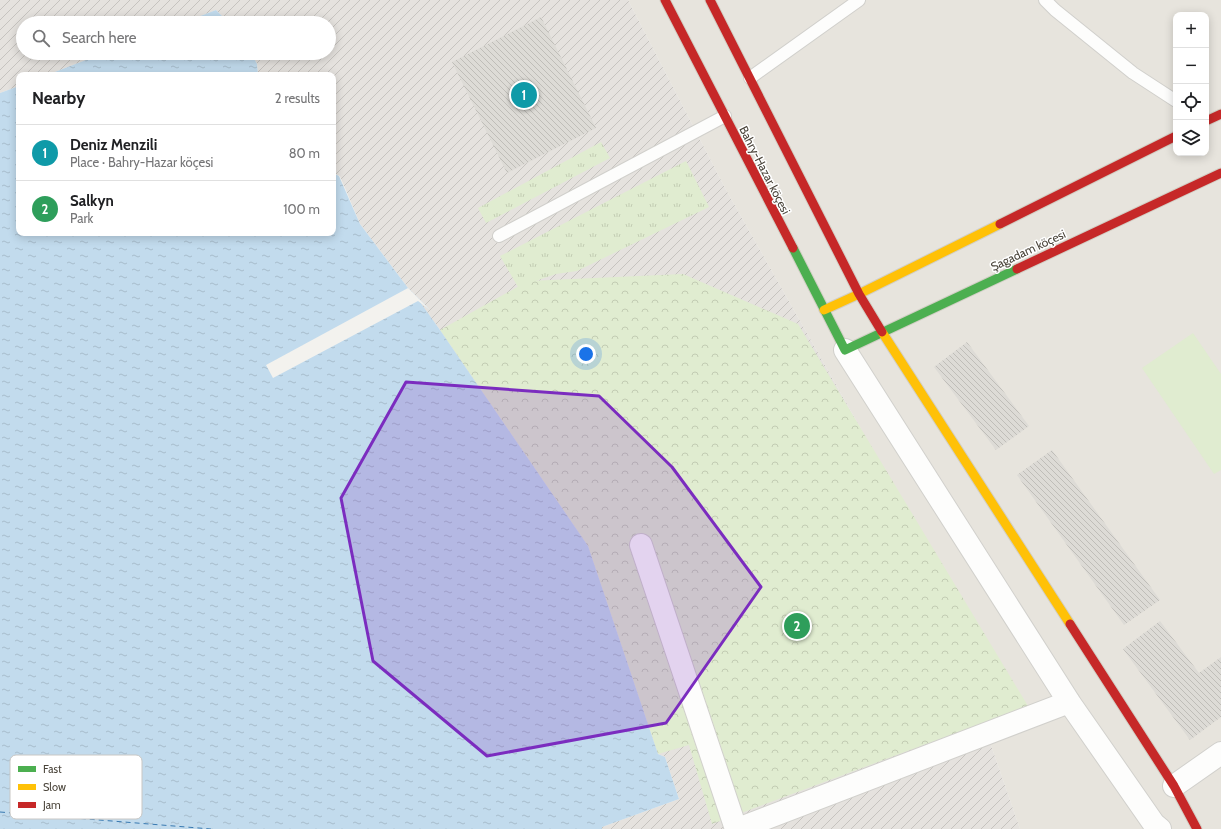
<!DOCTYPE html>
<html lang="en">
<head>
<meta charset="utf-8">
<style>
	:root { --surface:#fff; --page:#f6f6f6; --text:#202124; --muted:#757577; --line:#e0e0e0; --accent:#ea580c }
	body { margin:0; font-family:Cabin,sans-serif; background:var(--page); color:var(--text) }
	.controls { position:absolute; right:12px; top:12px; display:grid; overflow:hidden; border-radius:8px; box-shadow:0 2px 10px #0003 }
	.controls button { width:36px; height:36px; display:grid; place-items:center; padding:0; border:0; border-bottom:1px solid var(--line); background:var(--surface); color:var(--text); font:20px sans-serif }
	.you { position:absolute; left:586px; top:354px; width:14px; height:14px; margin:-10px; border:3px solid #fff; border-radius:50%; background:#1a73e8; box-shadow:0 0 0 6px #1a73e833 }
	.badge { display:grid; place-items:center; width:26px; height:26px; border-radius:50%; background:var(--accent); color:#fff; font-size:13px; font-weight:700 }
	.pin { position:absolute; translate:-50% -50%; border:2px solid #fff; box-shadow:0 1px 4px #0006 }
	.list { margin:0; padding:0; list-style:none }
	h2 { display:flex; justify-content:space-between; align-items:center; height:52px; margin:0; padding:0 16px; font-size:17px }
	h2 small { font-size:13px; font-weight:400; color:var(--muted) }
	.list li { display:grid; grid-template-columns:26px 1fr auto; gap:12px; align-items:center; box-sizing:border-box; height:56px; padding:0 16px; border-top:1px solid var(--line) }
	.list b { display:block; font-size:15px; white-space:nowrap }
	.list p { margin:0; font-size:13px; white-space:nowrap; color:var(--muted) }
	.list em { font-size:13px; font-style:normal; color:var(--muted) }
	.icon { flex:none; width:22px; height:22px; fill:none; stroke:currentColor; stroke-width:2; stroke-linecap:round; stroke-linejoin:round }
	.map { position:relative; flex:none; width:1221px; height:829px; overflow:hidden }
	.search { position:absolute; background:var(--surface); box-shadow:0 2px 10px #0003; left:16px; top:16px; width:320px; height:44px; display:flex; align-items:center; gap:10px; box-sizing:border-box; padding:0 14px; border-radius:22px; color:var(--muted); font-size:15px }
	.panel { position:absolute; background:var(--surface); box-shadow:0 2px 10px #0003; left:16px; top:72px; width:320px; height:164px; border-radius:8px }
	.map>svg:first-child { display:block }
	.residential { fill:#e7e4dd; fill-rule:evenodd }
	.industrial { fill:url(#industrial-furrows) }
	.grass { fill:url(#grass-tufts) }
	.park { fill:url(#park-crowns) }
	.pitch { fill:#e0ecd0 }
	.water { fill:url(#water-ripples) }
	.pier { fill:#f3f2ee }
	.lines { fill:none; stroke-linecap:round; stroke-linejoin:round }
	.ferry { stroke:#3879b1; stroke-width:1; stroke-dasharray:5 4; stroke-linecap:butt }
	.building { fill:url(#building-back-hatch) }
	.lane-casing { stroke:#d1d0cc; stroke-width:14 }
	.street-casing { stroke:#d1d0cc; stroke-width:24 }
	.fast-casing { stroke:#d2cfc5; stroke-width:11 }
	.slow-casing { stroke:#d2cfc5; stroke-width:11 }
	.jam-casing { stroke:#d2cfc5; stroke-width:11 }
	.lane { stroke:#fdfdfc; stroke-width:12 }
	.street { stroke:#fdfdfc; stroke-width:22 }
	.fast { stroke:#4caf50; stroke-width:9 }
	.slow { stroke:#ffc107; stroke-width:9 }
	.jam { stroke:#c62828; stroke-width:9 }
	.marked { fill:#7b2cbf; fill-opacity:0.2; stroke:#7b2cbf; stroke-width:3; stroke-linejoin:round }
	.labels { text-anchor:middle; dominant-baseline:central; stroke-width:3; stroke-linejoin:round; paint-order:stroke }
	.street-label { font-size:12px; fill:#4a443a; stroke:#fff }
	.key { fill:#fff; stroke:#c9c7c4; stroke-width:1 }
	.key-label { font-size:11px; fill:#4a443a }
</style>
</head>
<body>
<div class="map">
<svg width="1221" height="829" viewBox="0 0 1221 829">
	<defs>
		<pattern id="industrial-furrows" width="10" height="10" patternUnits="userSpaceOnUse"><rect width="10" height="10" fill="#e5e2de"/><path d="M-1 1l2-2M0 10L10 0M9 11l2-2" fill="none" stroke="#c6c3bf"/></pattern>
		<pattern id="grass-tufts" width="24" height="20" patternUnits="userSpaceOnUse"><rect width="24" height="20" fill="#e0ecd0"/><path d="M3 7l-1-3M5 7V3M7 7l1-3M15 17l-1-3M17 17v-4M19 17l1-3" fill="none" stroke="#c2ccb3"/></pattern>
		<pattern id="park-crowns" width="20" height="18" patternUnits="userSpaceOnUse"><rect width="20" height="18" fill="#e0ecd0"/><path d="M2 6a3 3 0 1 1 6 0M12 15a3 3 0 1 1 6 0" fill="none" stroke="#c2ccb3"/></pattern>
		<pattern id="water-ripples" width="26" height="14" patternUnits="userSpaceOnUse"><rect width="26" height="14" fill="#c2dbed"/><path d="M2 4q2-2 4 0t4 0M15 11q2-2 4 0t4 0" fill="none" stroke="#a8bdcc"/></pattern>
		<pattern id="building-back-hatch" width="6" height="6" patternUnits="userSpaceOnUse"><rect width="6" height="6" fill="#dddbd6"/><path d="M-1 5l2 2M0 0l6 6M5-1l2 2" fill="none" stroke="#bfbdb8"/></pattern>
	</defs>
	<rect width="100%" height="100%" fill="#f3f2ee"/>
	<path class="residential" d="M628,0H1221V829H1020L914,523L725,188ZM1176,15H1206V153H1176Z"/>
	<path class="industrial" d="M0,0H628L725,188L914,523L1020,829H602V827L679,799L665,757L658,754L588,546L440,330L418,301L427,307L408,288L360,224L340,176L333,173V75H258L257,64L251,53H329V23H229L216,10L182,23H23V53H104L47,75H19V86L0,93Z"/>
	<g class="grass">
		<path d="M601,142L610,158L486,223L478,208Z"/>
		<path d="M686,161L709,207L577,271L556,274L518,287L500,256Z"/>
	</g>
	<path class="park" d="M683,274L798,324L1028,706L712,824L689,745L658,754L588,546L440,330L528,281Z"/>
	<path class="pitch" d="M1193,333L1221,374V470L1214,474L1142,368Z"/>
	<g class="water">
		<path d="M216,10L229,23H182Z"/>
		<path d="M104,53H251L257,64L258,75H47Z"/>
		<path d="M19,86V233H333V173L339,176L360,224L408,288L430,310L420,302L440,330L588,546L658,754L665,757L679,799L602,827V829H0V93Z"/>
	</g>
	<path class="pier" d="M408,288L430,310L418,301L273,378L266,365Z"/>
	<g class="lines">
		<path class="ferry" d="M0,812L211,829"/>
	</g>
	<g class="building">
		<path d="M541,17L596,128L507,173L452,62Z"/>
		<path d="M967,342L1029,426L996,450L934,367Z"/>
		<path d="M1052,450L1160,600L1124,625L1017,475Z"/>
		<path d="M1160,621L1199,673L1221,657V717L1190,740L1123,649Z"/>
	</g>
	<g class="lines">
		<g class="lane-casing">
			<g id="lane">
				<path d="M1045,0L1055,10L1133,73L1176,101"/>
				<path d="M750,78L859,0"/>
				<path d="M499,236L725,116"/>
			</g>
		</g>
		<g class="street-casing">
			<g id="street">
				<path d="M845,350L1069,702L1154,824L1160,829"/>
				<path d="M641,545L736,829"/>
				<path d="M1174,786L1221,753"/>
				<path d="M738,829L1069,702"/>
			</g>
		</g>
		<g class="fast-casing">
			<path id="fast" d="M793,248L845,350L1017,269"/>
		</g>
		<g class="slow-casing">
			<g id="slow">
				<path d="M824,310L859,294L1000,224"/>
				<path d="M882,332L1070,624"/>
			</g>
		</g>
		<g class="jam-casing">
			<g id="jam">
				<path d="M665,0L793,248"/>
				<path d="M710,0L859,294L882,332"/>
				<path d="M1206,121L1221,114"/>
				<path d="M1000,224L1176,136"/>
				<path d="M1017,269L1221,173"/>
				<path d="M1070,624L1174,786L1197,829"/>
			</g>
		</g>
		<use href="#lane" class="lane"/>
		<use href="#street" class="street"/>
		<use href="#fast" class="fast"/>
		<use href="#slow" class="slow"/>
		<use href="#jam" class="jam"/>
	</g>
	<path class="marked" d="M406,382L599,396L672,467L761,587L666,723L487,756L373,661L341,498Z"/>
	<g class="labels">
		<g class="street-label">
			<text transform="translate(765 170) rotate(63)">Bahry-Hazar köçesi</text>
			<text transform="translate(1028 250) rotate(-25)">Şagadam köçesi</text>
		</g>
	</g>
	<rect x="10" y="755" width="132" height="64" rx="6" class="key"/>
	<rect x="18" y="766" width="18" height="6" fill="#4caf50"/>
	<rect x="18" y="784" width="18" height="6" fill="#ffc107"/>
	<rect x="18" y="802" width="18" height="6" fill="#c62828"/>
	<g class="key-label">
		<text x="43" y="773">Fast</text>
		<text x="43" y="791">Slow</text>
		<text x="43" y="809">Jam</text>
	</g>
</svg>
<div class="controls">
<button>+</button>
<button>−</button>
<button><svg class="icon" aria-label="locate" viewBox="0 0 24 24"><circle cx="12" cy="12" r="6"/><path d="M12 2v4M12 18v4M2 12h4M18 12h4"/></svg></button>
<button><svg class="icon" aria-label="layers" viewBox="0 0 24 24"><path d="M12 4l9 5-9 5-9-5zM3 14l9 5 9-5"/></svg></button>
</div>
<div class="you"></div>
<div class="pin badge" style="left:524px;top:95px;background:#0f9aa8">1</div>
<div class="pin badge" style="left:797px;top:626px;background:#2e9e5b">2</div>
<div class="search"><svg class="icon" aria-label="search" viewBox="0 0 24 24"><circle cx="10" cy="10" r="6"/><path d="M15 15l6 6"/></svg>Search here</div>
<section class="panel">
<h2>Nearby<small>2 results</small></h2>
<ul class="list">
<li><span class="badge" style="background:#0f9aa8">1</span><div><b>Deniz Menzili</b><p>Place · Bahry-Hazar köçesi</p></div><em>80 m</em></li>
<li><span class="badge" style="background:#2e9e5b">2</span><div><b>Salkyn</b><p>Park</p></div><em>100 m</em></li>
</ul>
</section>
</div>
</body>
</html>
